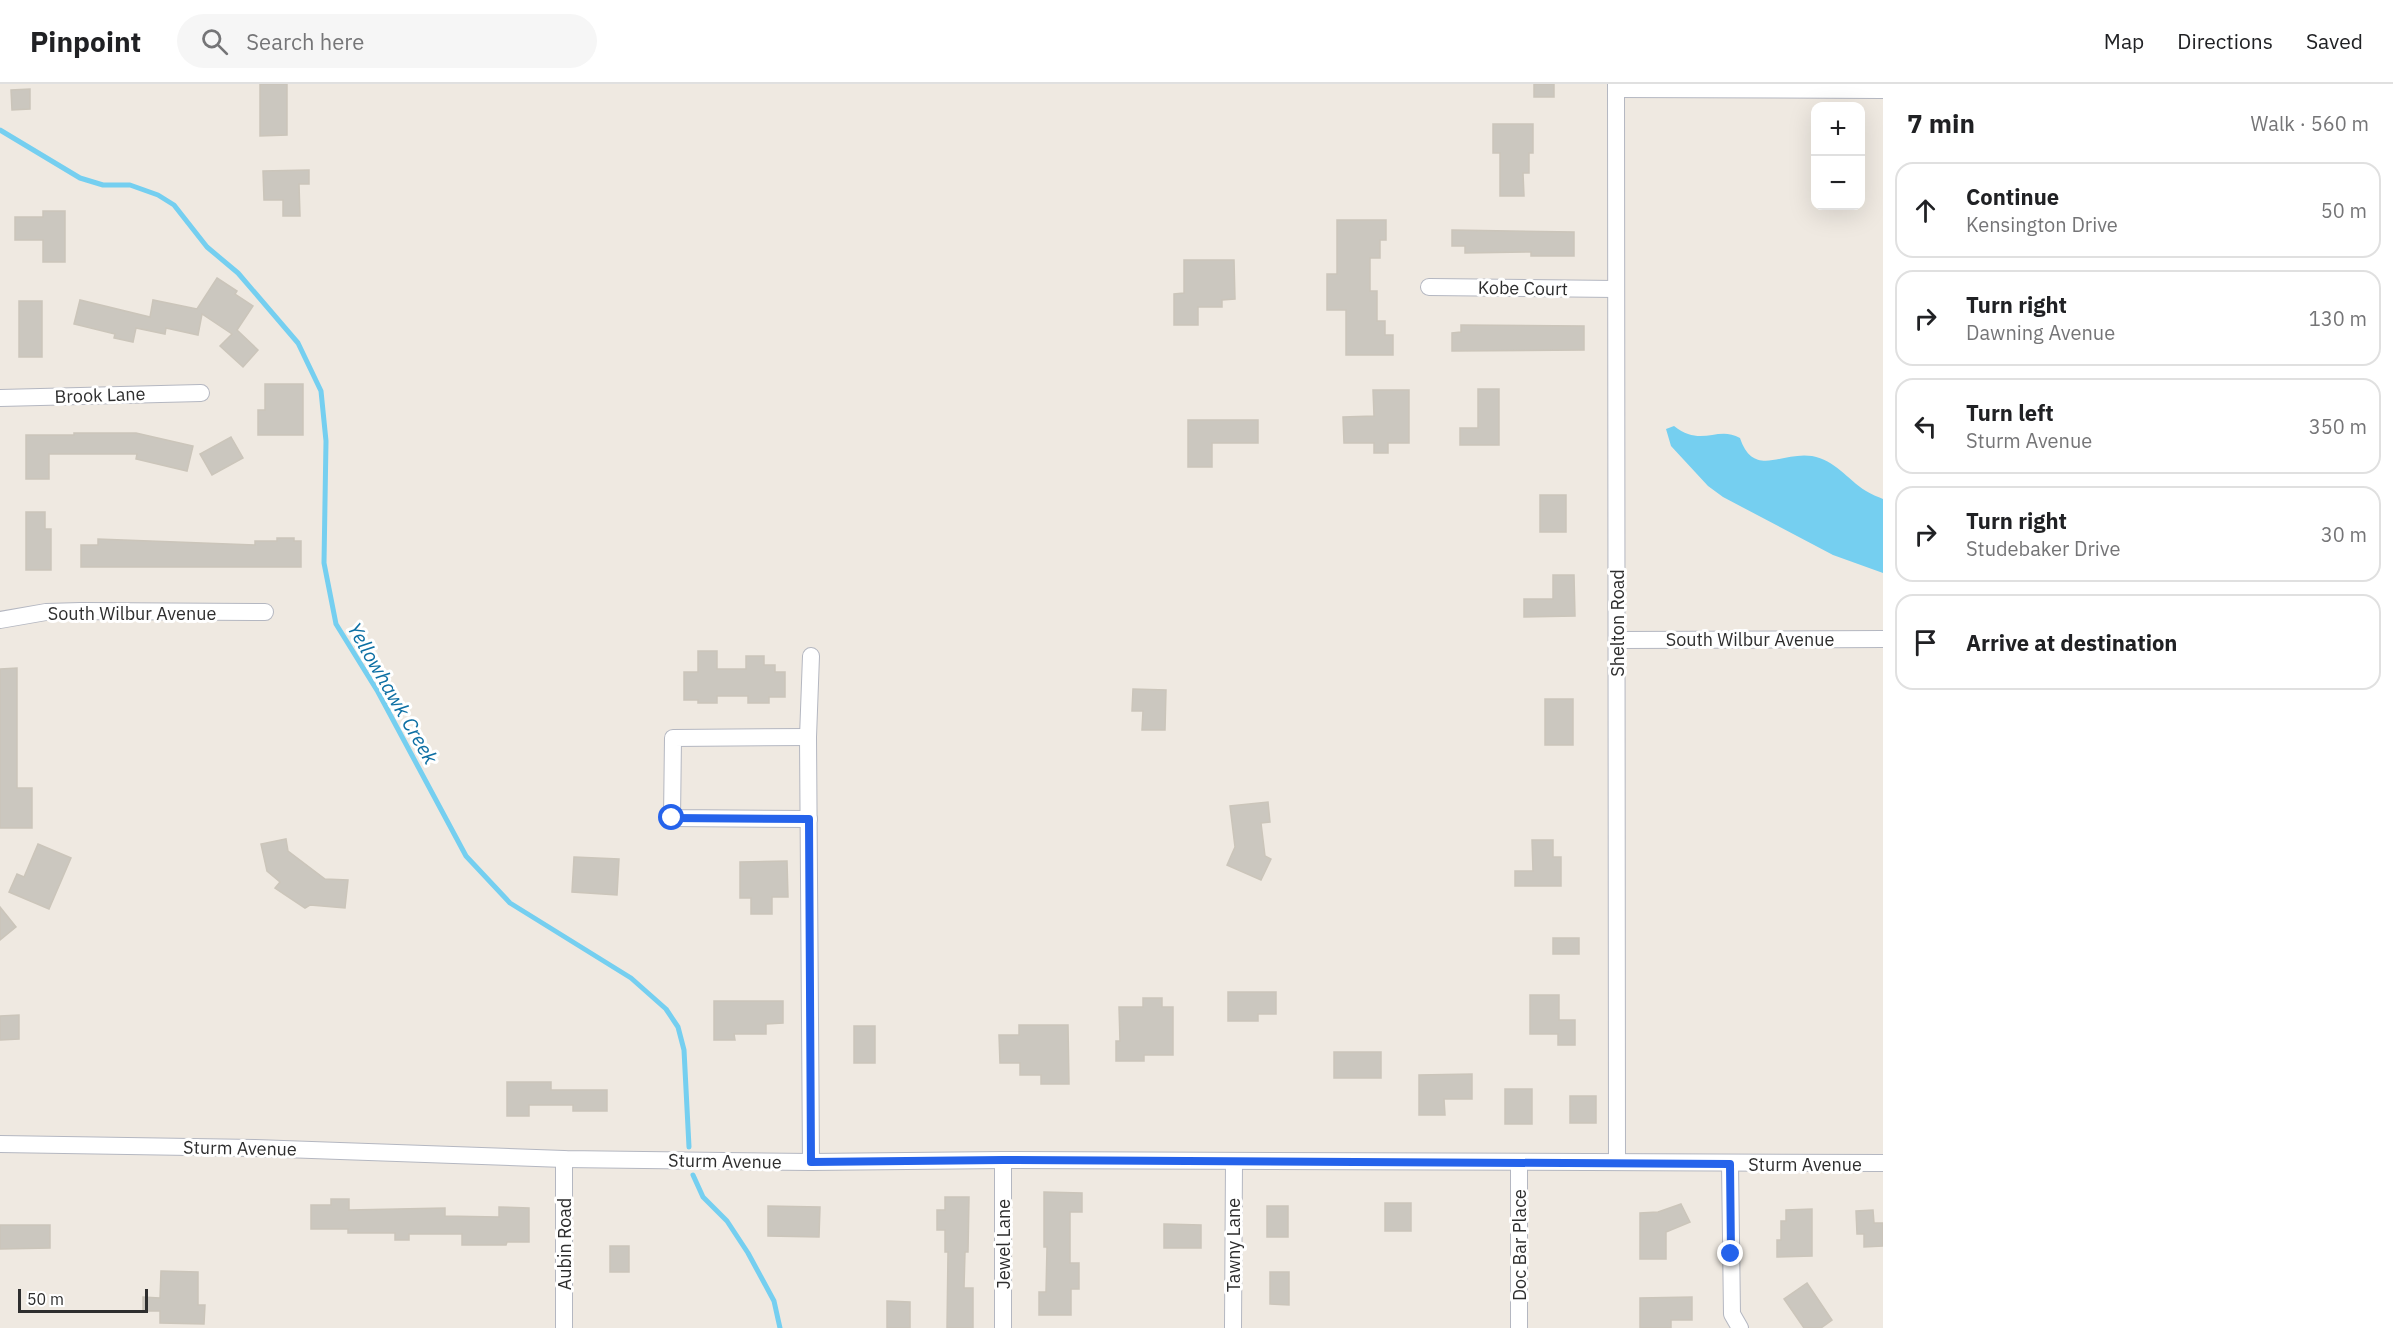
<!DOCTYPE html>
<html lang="en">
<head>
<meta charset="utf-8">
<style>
	:root { --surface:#fff; --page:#f6f6f6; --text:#202124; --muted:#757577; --line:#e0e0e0 }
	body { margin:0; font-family:"IBM Plex Sans",sans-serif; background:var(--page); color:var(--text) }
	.controls { position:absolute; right:18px; top:18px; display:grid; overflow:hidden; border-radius:12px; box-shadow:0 6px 24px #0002 }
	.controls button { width:54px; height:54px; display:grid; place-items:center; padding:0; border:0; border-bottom:2px solid var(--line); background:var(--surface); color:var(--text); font:30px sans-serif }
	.scale { position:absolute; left:18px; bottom:15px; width:130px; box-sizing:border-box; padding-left:6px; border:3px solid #2e2e2e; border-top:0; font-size:16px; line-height:21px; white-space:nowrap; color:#2e2e2e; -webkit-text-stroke:4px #fff; paint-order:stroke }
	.stop { position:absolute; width:18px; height:18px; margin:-14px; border:4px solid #2563eb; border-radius:50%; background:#fff }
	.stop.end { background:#2563eb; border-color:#fff; box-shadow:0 2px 6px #0008 }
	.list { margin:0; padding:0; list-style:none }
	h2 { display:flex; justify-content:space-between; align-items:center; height:78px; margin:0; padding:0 24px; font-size:26px }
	h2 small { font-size:20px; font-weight:400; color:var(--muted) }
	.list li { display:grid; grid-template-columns:39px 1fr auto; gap:18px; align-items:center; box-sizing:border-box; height:96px; margin:0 12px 12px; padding:0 12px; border:2px solid var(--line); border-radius:18px }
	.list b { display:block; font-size:22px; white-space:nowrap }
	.list p { margin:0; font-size:20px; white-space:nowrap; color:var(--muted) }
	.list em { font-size:20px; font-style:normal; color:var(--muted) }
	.icon { flex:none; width:33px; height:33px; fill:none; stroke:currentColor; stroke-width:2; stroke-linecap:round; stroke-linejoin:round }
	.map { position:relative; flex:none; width:1883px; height:1244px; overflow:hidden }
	header { display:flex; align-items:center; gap:36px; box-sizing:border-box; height:84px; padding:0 30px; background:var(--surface); border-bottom:2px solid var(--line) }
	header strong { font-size:28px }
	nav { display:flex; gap:33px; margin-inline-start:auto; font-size:21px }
	.search { width:420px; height:54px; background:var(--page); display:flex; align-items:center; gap:15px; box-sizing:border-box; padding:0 21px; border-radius:33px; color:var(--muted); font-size:22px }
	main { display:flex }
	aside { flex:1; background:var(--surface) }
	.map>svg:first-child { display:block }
	.water { fill:#75cff0 }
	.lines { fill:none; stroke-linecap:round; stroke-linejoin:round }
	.stream { stroke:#75cff0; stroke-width:5 }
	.building { fill:#cbc7bf; stroke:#cbc5ba; stroke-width:1.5 }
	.minor-casing { stroke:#b4b7c1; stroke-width:18 }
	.minor { stroke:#fff; stroke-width:16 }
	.route { stroke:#2563eb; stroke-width:8 }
	.labels { text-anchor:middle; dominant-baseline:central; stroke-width:6; stroke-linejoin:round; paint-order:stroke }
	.street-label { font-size:18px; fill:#2e2e2e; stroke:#fff }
	.water-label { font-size:20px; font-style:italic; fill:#0d6fa3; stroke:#fff }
</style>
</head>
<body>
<header>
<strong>Pinpoint</strong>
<div class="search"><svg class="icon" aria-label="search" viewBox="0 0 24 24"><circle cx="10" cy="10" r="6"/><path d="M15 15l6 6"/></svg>Search here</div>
<nav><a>Map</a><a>Directions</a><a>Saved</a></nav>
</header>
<main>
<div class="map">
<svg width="1883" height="1244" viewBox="0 0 1883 1244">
	<rect width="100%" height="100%" fill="#efe9e1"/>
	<path class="water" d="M1674,342C1702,364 1717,341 1740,354C1754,395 1782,367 1812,372C1835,376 1847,395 1866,407C1871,410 1878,413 1883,415V489L1833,471L1723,413L1708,402L1671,362L1666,345Z"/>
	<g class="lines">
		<g class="stream">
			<path d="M0,46L80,94L103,101H130L158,111L174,121L207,163L238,189L298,259L321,307L326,357L324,479L336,540L378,608L466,772L510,819L631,894L666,925L678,943L684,966L689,1063"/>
			<path d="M693,1091L703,1113L727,1137L748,1169L774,1217L780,1244"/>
		</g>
	</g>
	<g class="building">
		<path d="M260,0H287V51L260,52Z"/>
		<rect x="1534" y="0" width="20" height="13"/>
		<path d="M30,5V25L12,26L11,6Z"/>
		<path d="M1493,40H1533V69H1529V89H1523L1524,112H1500V69H1493Z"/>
		<path d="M309,86V100H299L300,132H283V116H264L263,87Z"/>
		<path d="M43,127H65V178H43V156H15V133H43Z"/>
		<path d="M1337,136H1386V156H1380V174H1370V207H1377V237H1385V251H1393V271H1346V226H1327V190H1337Z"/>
		<path d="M1452,146L1574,148V172H1531V168L1465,169V162H1452Z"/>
		<path d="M1184,176H1234L1235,215L1222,216V223H1198V241H1174V210L1184,209Z"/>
		<path d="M217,194L237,207L235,210L253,222L237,246L258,266L243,283L220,262L232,250L202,230L198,251L166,244L165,250L136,244L133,258L114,254L115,250L74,240L80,216L150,233L153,216L197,225Z"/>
		<rect x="19" y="217" width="23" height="56"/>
		<path d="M1461,241L1584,242V266L1452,267V249L1461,248Z"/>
		<path d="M265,300H303V351H258V326H265Z"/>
		<path d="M1478,305H1499V361H1460V344H1478Z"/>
		<path d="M1373,306H1409V359H1388V369H1374V359H1344L1343,333L1374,332Z"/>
		<path d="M1188,336H1258V359H1212V383H1188Z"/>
		<path d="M74,349H136L193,362L187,387L136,375L137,370H49V395H26V351H74Z"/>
		<path d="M231,353L243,374L212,391L200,370Z"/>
		<rect x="1540" y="411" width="26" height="37"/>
		<path d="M26,428H45V445H51V486H26Z"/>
		<path d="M277,454H294V457H301V483H81V461H98V455L255,461V457H277Z"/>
		<path d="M1553,491H1574L1575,532L1524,533V515H1553Z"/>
		<path d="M698,567H717V585H746V572H764V581H775V588H785V613H769V619H748V612H717V619H698V616H684V588H698Z"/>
		<path d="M17,584V704H32V744H0V585Z"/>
		<path d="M1133,605L1166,606L1165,646H1142L1143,627H1132Z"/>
		<rect x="1545" y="615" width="28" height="46"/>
		<path d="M1268,718L1270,738L1261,739L1265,772L1271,775L1261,796L1227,781L1235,763L1230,722Z"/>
		<path d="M286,755L288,767L325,795L348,796L345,824L310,821L305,824L275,804L280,798L267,787L261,760Z"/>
		<path d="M1532,756H1553V773H1561V802H1515V787H1533Z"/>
		<path d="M38,760L71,774L49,825L9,808L17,790L24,793Z"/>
		<path d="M574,773L619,775L617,811L572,808Z"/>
		<path d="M787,777L788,813H772V830H751V814H740V778Z"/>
		<path d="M0,823L16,843L0,856Z"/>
		<rect x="1553" y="854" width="26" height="16"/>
		<path d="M1228,908H1276V930H1258V937H1228Z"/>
		<path d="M1530,911H1559V936H1575V961H1558V950H1530Z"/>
		<path d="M1143,914H1162V923H1173V971H1144V977H1116V957H1120L1119,923H1143Z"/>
		<path d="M714,917H783V939L766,940V950H734L735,956H714Z"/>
		<path d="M19,931V955L0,956V932Z"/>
		<path d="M1019,941H1068L1069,1000H1041V991H1020V979H1000L999,951H1019Z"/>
		<rect x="854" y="942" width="21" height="37"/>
		<rect x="1334" y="968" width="47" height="26"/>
		<path d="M1472,990V1015H1444L1445,1031H1419V991Z"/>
		<path d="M507,998H551V1006H607V1027H573V1021H529V1032H507Z"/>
		<rect x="1505" y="1005" width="27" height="35"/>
		<rect x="1570" y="1012" width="26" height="27"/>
		<path d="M1044,1108L1082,1109V1128H1070V1179H1079V1205H1071V1231H1039V1208H1046L1047,1163H1044Z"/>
		<path d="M945,1113H969L968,1168H965L964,1204H973V1244H947L948,1168H945V1146H937V1126H945Z"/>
		<path d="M331,1115H349V1126L445,1124V1132L499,1133V1123L529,1124V1158H507L506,1161H462V1150H409V1156H395V1149H348V1145H311V1121H331Z"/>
		<rect x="1385" y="1119" width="26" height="28"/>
		<path d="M1681,1120L1690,1138L1666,1148V1175H1640V1129L1658,1128Z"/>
		<path d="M768,1122L820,1123L819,1153L768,1152Z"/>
		<rect x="1267" y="1122" width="21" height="31"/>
		<path d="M1812,1125V1172L1777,1173V1156H1781V1137H1786V1126Z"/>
		<path d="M1873,1126L1874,1139H1883V1162L1864,1163V1150H1857L1856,1127Z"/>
		<path d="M1164,1140L1201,1141V1164H1164Z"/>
		<path d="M0,1141H50V1164L0,1165Z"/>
		<rect x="610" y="1162" width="19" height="26"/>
		<path d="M161,1187L198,1188V1221H205L204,1240L160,1239V1227H143V1213L160,1214Z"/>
		<path d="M1270,1188H1289V1221L1270,1220Z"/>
		<path d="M1807,1199L1832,1236L1821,1244H1804L1784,1215Z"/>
		<path d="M1692,1213V1236H1671V1244H1640V1214Z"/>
		<path d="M887,1217L910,1218V1244H887Z"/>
	</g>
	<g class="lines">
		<g class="minor-casing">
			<g id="minor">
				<path d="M1616,0L1617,1078"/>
				<path d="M1616,5L1883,6"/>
				<path d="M1429,203L1616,205"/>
				<path d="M0,314L201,309"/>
				<path d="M0,536L46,528L81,527L265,528"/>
				<path d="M1617,556L1883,555"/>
				<path d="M811,572L808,653L811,1078"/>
				<path d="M808,653L673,654L672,734L809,735"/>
				<path d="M0,1060L255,1064L564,1075L811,1078L1003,1076L1883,1079"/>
				<path d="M1003,1076V1244"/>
				<path d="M1519,1078V1244"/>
				<path d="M1730,1080L1732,1230L1740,1244"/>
				<path d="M564,1244V1075"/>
				<path d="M1233,1244L1234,1078"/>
			</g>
		</g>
		<use href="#minor" class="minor"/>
	</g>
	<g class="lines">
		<path class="route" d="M672,734L809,735L811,1078L1003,1076L1730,1080L1731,1170"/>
	</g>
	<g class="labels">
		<g class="street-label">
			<text transform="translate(1523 204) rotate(1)">Kobe Court</text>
			<text transform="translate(100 311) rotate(-2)">Brook Lane</text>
			<text x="132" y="529">South Wilbur Avenue</text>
			<text transform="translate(1617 539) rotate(-90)">Shelton Road</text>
			<text x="1750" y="555">South Wilbur Avenue</text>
			<text transform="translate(240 1064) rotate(1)">Sturm Avenue</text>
			<text transform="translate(725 1077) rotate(1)">Sturm Avenue</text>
			<text x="1805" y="1080">Sturm Avenue</text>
			<text transform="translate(564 1160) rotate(-90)">Aubin Road</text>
			<text transform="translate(1003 1160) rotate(-90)">Jewel Lane</text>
			<text transform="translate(1233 1161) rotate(-90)">Tawny Lane</text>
			<text transform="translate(1519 1161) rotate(-90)">Doc Bar Place</text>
		</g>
		<g class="water-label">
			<text transform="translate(393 609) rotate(60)">Yellowhawk Creek</text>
		</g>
	</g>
</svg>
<div class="controls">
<button>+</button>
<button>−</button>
</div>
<div class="scale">50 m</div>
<div class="stop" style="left:672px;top:734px"></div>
<div class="stop end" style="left:1731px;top:1170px"></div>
</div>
<aside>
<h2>7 min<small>Walk · 560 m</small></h2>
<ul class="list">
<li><svg class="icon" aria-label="ahead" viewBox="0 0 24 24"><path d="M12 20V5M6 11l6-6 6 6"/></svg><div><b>Continue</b><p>Kensington Drive</p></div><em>50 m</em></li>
<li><svg class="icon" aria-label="right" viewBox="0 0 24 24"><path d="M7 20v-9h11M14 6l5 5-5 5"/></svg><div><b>Turn right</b><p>Dawning Avenue</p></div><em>130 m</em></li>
<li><svg class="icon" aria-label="left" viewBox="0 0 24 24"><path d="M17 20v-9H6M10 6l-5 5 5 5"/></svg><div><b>Turn left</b><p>Sturm Avenue</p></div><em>350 m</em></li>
<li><svg class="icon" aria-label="right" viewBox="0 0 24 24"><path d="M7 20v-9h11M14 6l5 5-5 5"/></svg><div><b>Turn right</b><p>Studebaker Drive</p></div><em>30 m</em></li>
<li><svg class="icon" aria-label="arrive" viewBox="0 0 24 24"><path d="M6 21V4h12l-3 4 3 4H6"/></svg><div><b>Arrive at destination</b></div></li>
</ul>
</aside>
</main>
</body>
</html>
